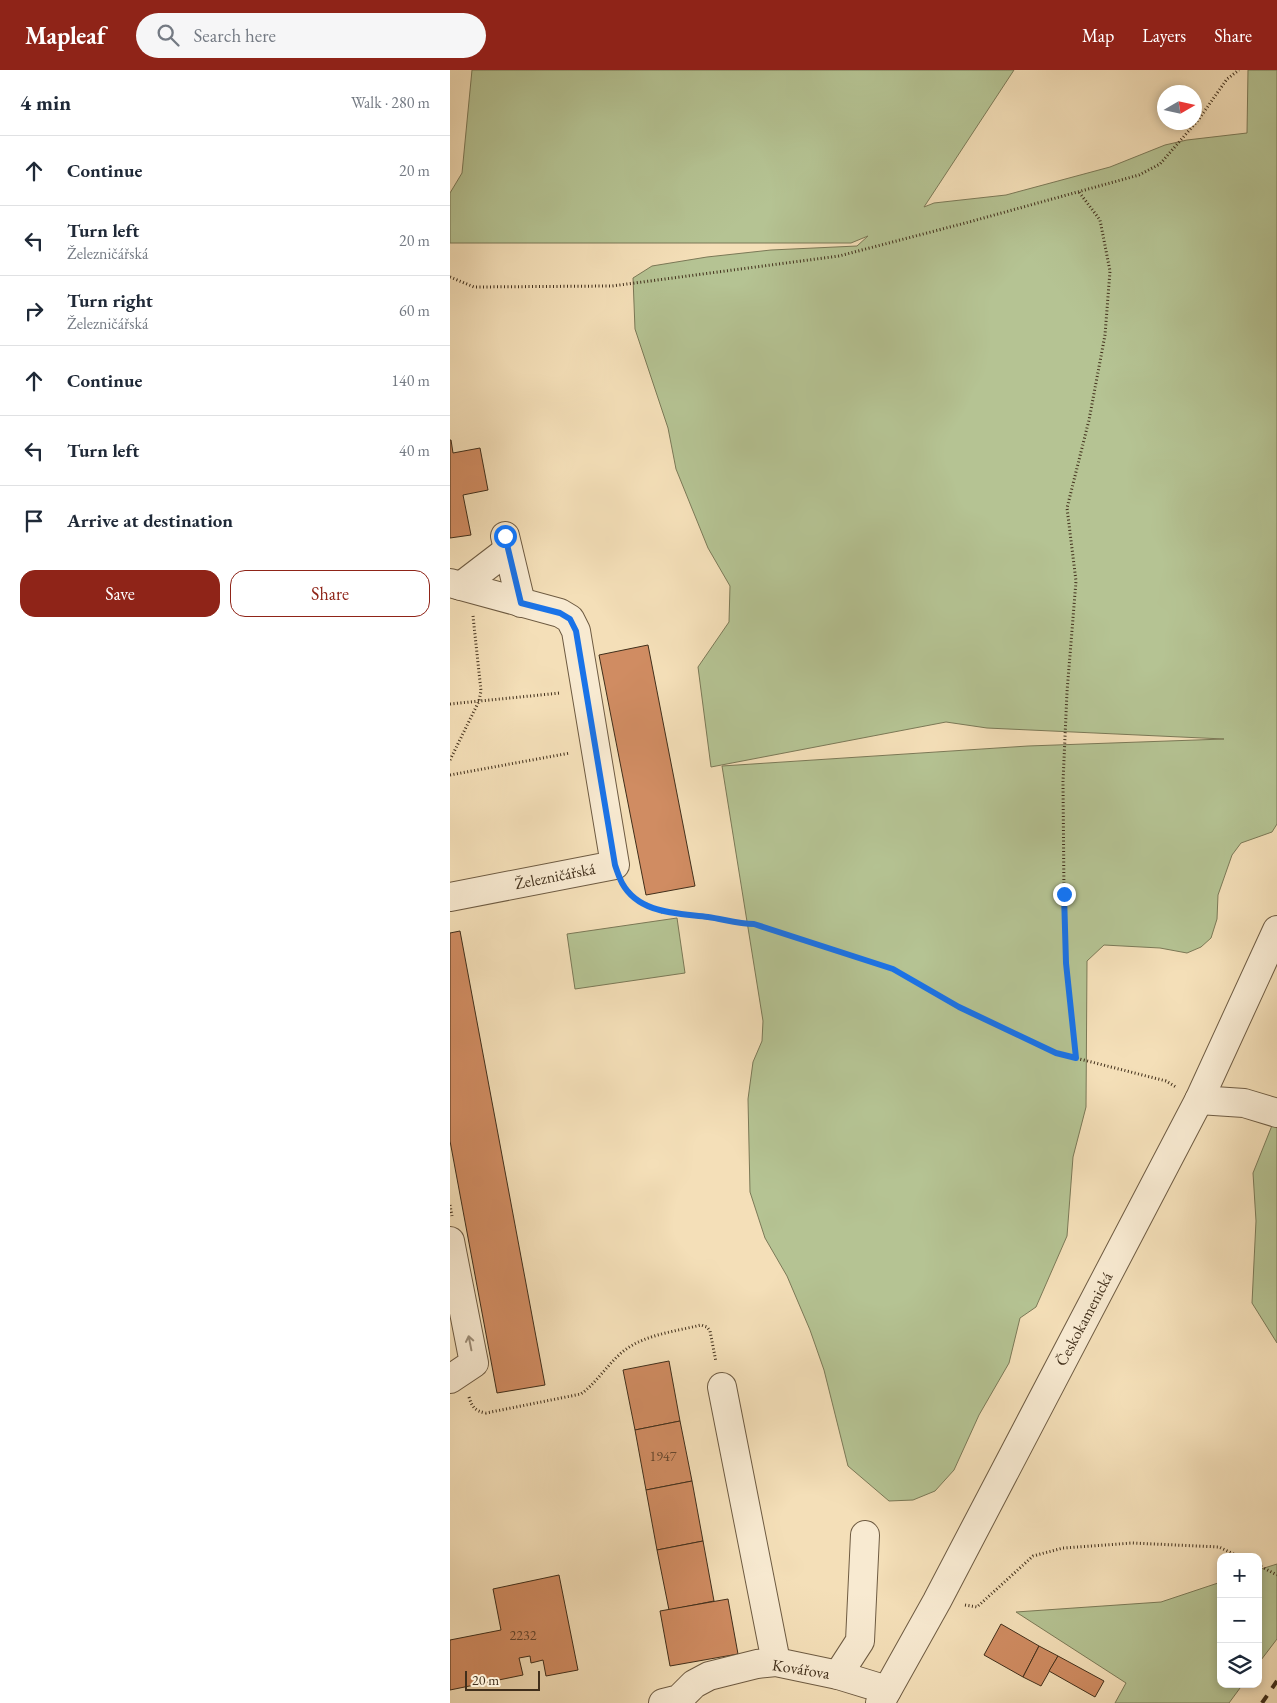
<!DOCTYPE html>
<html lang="en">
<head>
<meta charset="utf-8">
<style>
	:root { --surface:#fff; --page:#f6f6f7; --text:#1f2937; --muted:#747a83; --line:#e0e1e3; --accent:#8f2418 }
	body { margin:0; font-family:"EB Garamond",serif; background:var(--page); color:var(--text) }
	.controls { position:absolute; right:15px; bottom:15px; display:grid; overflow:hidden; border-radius:10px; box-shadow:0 2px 8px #0003 }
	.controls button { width:45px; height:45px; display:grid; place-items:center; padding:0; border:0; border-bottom:1px solid var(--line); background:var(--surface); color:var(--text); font:25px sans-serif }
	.compass { position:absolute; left:707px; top:15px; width:45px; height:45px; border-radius:50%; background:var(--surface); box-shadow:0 2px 8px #0003; rotate:81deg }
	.scale { position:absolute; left:15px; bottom:12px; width:75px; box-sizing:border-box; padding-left:5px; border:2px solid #412f1b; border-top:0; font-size:14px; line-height:18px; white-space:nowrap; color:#412f1b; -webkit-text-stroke:4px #f8ead1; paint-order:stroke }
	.stop { position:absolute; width:15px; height:15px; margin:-11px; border:4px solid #1a73e8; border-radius:50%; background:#fff }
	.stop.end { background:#1a73e8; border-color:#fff; box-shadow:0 1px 5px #0008 }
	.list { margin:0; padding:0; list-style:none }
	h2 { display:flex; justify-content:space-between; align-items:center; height:65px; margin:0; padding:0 20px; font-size:21px }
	h2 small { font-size:16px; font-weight:400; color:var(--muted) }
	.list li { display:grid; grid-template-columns:32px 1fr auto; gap:15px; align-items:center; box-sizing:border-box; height:70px; padding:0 20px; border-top:1px solid var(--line) }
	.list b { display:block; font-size:19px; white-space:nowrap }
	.list p { margin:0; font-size:16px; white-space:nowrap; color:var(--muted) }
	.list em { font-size:16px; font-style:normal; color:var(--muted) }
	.actions { display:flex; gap:10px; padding:15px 20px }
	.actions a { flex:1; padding:11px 0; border:1px solid var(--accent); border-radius:15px; text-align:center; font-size:18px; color:var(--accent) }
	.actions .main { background:var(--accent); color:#fff }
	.icon { flex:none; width:28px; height:28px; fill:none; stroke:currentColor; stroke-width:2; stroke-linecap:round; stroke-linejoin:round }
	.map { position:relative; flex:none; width:827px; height:1633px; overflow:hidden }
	header { display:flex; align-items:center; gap:30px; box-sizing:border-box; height:70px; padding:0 25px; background:var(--accent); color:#fff }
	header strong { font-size:24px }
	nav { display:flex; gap:28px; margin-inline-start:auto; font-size:18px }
	.search { width:350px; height:45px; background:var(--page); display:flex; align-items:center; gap:12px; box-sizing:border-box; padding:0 18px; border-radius:28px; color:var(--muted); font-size:19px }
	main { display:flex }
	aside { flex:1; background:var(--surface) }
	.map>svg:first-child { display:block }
	.green { fill:#b5c393; stroke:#7b7957 }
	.building { fill:#d08c62; stroke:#412f1b }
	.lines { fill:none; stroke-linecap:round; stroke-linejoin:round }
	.minor-casing { stroke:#6e5b42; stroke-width:30 }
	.path { stroke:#412f1b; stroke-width:3; stroke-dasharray:1 2.5; stroke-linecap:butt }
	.minor { stroke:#f8ead1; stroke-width:28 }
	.rail { stroke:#412f1b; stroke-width:4; stroke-dasharray:9 9; stroke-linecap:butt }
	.oneway { stroke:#9c8c76 }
	.route { stroke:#1a73e8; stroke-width:6 }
	.labels { text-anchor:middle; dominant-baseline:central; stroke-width:4.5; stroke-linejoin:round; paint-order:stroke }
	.number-label { font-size:14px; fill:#65462d }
	.street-label { font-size:16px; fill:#412f1b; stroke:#f8ead1 }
</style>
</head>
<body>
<header>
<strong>Mapleaf</strong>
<div class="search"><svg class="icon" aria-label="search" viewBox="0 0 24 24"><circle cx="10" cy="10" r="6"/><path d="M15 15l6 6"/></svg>Search here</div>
<nav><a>Map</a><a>Layers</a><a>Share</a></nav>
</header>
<main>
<aside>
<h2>4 min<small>Walk · 280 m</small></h2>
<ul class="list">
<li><svg class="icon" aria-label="ahead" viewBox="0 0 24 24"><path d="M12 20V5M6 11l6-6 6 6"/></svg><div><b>Continue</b></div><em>20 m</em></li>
<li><svg class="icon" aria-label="left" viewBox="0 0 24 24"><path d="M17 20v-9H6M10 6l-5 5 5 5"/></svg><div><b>Turn left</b><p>Železničářská</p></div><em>20 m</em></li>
<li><svg class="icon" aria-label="right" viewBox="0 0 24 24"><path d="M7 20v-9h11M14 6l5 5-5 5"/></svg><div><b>Turn right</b><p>Železničářská</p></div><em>60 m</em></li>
<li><svg class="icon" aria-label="ahead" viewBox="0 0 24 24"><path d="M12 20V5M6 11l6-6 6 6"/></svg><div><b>Continue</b></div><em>140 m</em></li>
<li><svg class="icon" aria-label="left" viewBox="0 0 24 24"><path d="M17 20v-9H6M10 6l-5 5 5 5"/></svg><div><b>Turn left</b></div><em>40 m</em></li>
<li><svg class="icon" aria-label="arrive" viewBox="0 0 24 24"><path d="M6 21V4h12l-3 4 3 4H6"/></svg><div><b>Arrive at destination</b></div></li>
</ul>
<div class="actions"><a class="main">Save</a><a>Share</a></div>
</aside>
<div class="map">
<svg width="827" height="1633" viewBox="0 0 827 1633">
	<rect width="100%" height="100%" fill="#f4dfb8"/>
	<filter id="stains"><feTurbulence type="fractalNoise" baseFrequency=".004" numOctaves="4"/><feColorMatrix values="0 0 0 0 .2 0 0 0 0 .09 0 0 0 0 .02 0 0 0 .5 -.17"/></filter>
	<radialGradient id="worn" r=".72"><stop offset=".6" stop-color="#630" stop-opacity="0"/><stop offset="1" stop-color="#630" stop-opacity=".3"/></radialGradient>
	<g class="green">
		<path d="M22,0H564L474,137L484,133L556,125L660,97L715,75L737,70L797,63L798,0H827V754L822,762L791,773L782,785L768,825L767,849L761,868L751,877L737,883L710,878L654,875L637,891L636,1037L623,1087L617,1166L586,1237L570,1248L559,1293L529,1345L504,1400L485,1421L463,1430L439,1431L398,1396L374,1300L360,1260L337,1206L315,1168L300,1122L298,1029L303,992L312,971L313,951L272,696L578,676L774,669L537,658L496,652L261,697L248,597L279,552L280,516L258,478L226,399L218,358L185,259L183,208L202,196L257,187L321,180L407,176L418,166L401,173H0V123L12,103Z"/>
		<path d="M227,848L235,903L125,919L117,864Z"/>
		<path d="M827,1043V1273L802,1233L806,1151L803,1103Z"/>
		<path d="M827,1494V1569L808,1594V1500Z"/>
		<path d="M771,1512V1614H793L779,1633H665L676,1613L566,1542L711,1532Z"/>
	</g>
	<g class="building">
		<path d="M0,370H1L3,383L30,378L38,420L13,425L21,465L0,468Z"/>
		<path d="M198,575L245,816L196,825L149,585Z"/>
		<path d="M10,861L95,1315L47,1323L0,1071V863Z"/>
		<path d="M219,1291L230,1351L185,1360L173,1300Z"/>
		<path d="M230,1351L242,1411L196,1420L185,1360Z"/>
		<path d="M242,1411L253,1471L207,1480L196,1420Z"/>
		<path d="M253,1471L264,1531L219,1540L207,1480Z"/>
		<path d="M109,1505L128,1600L96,1606L93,1590L81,1593L80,1586L69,1588L73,1605L0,1620V1570L51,1560L43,1519Z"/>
		<path d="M278,1529L288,1584L220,1596L210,1541Z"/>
		<path d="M551,1554L589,1576L573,1607L534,1585Z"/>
		<path d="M589,1576L608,1586L591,1616L573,1607Z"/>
		<path d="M608,1586L654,1611L645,1627L599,1601Z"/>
	</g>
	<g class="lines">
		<g class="minor-casing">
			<g id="minor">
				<path d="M55,466L71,533"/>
				<path d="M0,513L110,543L120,549L126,561L165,795L0,827"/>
				<path d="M11,516L58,480"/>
				<path d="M749,1030L794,1033L827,1043"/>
				<path d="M0,1171L24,1293L0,1309"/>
				<path d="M272,1317L326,1592"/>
				<path d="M388,1605L410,1571L415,1465"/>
				<path d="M213,1633L229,1629L244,1614L259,1606L307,1594L326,1592L388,1605L437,1620"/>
				<path d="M430,1633L487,1531L749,1030L827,860"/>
			</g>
		</g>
		<g class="path">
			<path d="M0,207L24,217L162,216L389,186L519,152L689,105L710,94L749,49L777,9L789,0"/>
			<path d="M0,634L110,623"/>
			<path d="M0,690L29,631L31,621L23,546"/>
			<path d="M0,705L120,683"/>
			<path d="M177,819L186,829L212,842L304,854L443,899L509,937L606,983L716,1011L726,1017"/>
			<path d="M626,988L616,893L614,825L613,712L617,622L626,511L617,438L639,350L655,265L660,201L650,150L629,122"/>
			<path d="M0,1135L2,1146"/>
			<path d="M19,1327C22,1337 25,1341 36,1343L131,1324C146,1313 155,1298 169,1285C190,1265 223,1262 251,1255L257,1257L260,1261L266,1292"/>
			<path d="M808,1495L827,1505"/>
			<path d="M515,1535L527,1537L583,1486L613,1478L682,1473L769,1477L790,1487"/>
		</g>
		<use href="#minor" class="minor"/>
		<path class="rail" d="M812,1633L827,1611"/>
	</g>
	<defs><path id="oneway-shaft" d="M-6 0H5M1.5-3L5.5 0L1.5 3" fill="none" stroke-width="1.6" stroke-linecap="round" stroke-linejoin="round" transform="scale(1.25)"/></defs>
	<use class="oneway" href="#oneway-shaft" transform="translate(20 1273) rotate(-101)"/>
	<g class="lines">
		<path class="route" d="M55,466L71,533L110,543L120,549L126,561L165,795C167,801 169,807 172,813C189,844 227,843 258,847C273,849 288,854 304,854L443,899L509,937L606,983L626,988L616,893L614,824"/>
	</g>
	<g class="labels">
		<g class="number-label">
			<text x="213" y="1386">1947</text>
			<text x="73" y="1565">2232</text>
		</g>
		<g class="street-label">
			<text transform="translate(105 806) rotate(-11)">Železničářská</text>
			<text transform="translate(634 1249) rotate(-62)">Českokamenická</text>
			<text transform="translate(351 1599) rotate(9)">Kovářova</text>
		</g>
	</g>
	<rect width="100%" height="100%" filter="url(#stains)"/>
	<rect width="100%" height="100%" fill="url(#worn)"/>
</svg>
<div class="controls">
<button>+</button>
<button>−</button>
<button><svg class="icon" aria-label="layers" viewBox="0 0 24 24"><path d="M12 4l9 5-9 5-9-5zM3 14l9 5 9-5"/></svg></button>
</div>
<svg class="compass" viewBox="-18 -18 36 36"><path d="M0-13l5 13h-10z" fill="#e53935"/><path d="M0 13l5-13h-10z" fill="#747a83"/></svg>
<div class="scale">20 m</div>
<div class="stop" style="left:55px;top:466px"></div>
<div class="stop end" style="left:614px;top:824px"></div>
</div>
</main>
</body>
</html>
